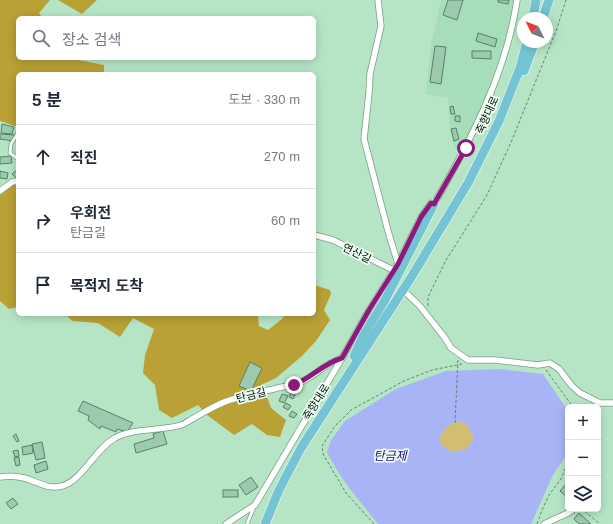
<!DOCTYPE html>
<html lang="ko">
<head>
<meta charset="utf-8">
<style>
	:root { --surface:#fff; --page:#f2f2f3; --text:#1f2937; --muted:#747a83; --line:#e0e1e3 }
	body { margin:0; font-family:Arial,"Noto Sans KR",sans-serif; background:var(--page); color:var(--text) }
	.controls { position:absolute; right:12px; bottom:12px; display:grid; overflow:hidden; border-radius:6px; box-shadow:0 2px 10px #0003 }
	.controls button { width:36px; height:36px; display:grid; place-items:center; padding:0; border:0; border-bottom:1px solid var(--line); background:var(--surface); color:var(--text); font:20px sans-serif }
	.compass { position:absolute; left:517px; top:12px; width:36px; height:36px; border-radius:50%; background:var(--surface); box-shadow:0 2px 10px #0003; rotate:312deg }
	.stop { position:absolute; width:12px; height:12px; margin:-9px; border:3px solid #8d1a7b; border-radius:50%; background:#fff }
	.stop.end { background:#8d1a7b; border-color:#fff; box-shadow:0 1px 4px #0008 }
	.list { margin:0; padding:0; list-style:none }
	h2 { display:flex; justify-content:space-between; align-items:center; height:52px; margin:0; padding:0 16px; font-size:17px }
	h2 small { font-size:13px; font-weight:400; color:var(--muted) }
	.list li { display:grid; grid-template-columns:26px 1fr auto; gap:12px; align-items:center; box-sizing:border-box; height:64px; padding:0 16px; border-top:1px solid var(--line) }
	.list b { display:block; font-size:15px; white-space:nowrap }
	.list p { margin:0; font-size:13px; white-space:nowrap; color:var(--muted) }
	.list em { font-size:13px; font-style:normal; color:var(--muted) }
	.icon { flex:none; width:22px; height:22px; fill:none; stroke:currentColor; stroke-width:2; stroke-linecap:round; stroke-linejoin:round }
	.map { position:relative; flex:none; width:613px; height:524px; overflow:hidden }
	.search { position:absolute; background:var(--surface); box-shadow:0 2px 10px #0003; left:16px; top:16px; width:300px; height:44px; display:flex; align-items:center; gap:10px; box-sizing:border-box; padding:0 14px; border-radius:6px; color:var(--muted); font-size:15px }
	.panel { position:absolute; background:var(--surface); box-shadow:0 2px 10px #0003; left:16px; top:72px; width:300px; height:244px; border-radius:6px }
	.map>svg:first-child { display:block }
	.built { fill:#a7deba }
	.green { fill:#d1be70 }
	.forest { fill:#b9a135 }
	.water { fill:#a8b4f6; fill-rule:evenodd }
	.building { fill:#9ccaac; stroke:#558165 }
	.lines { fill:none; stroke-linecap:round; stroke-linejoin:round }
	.lane-casing { stroke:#74a184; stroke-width:4.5 }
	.street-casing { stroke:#74a184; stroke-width:7 }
	.primary-casing { stroke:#fff; stroke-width:10 }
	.path { stroke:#63836e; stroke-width:1; stroke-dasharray:3 2; stroke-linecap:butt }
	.lane { stroke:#fff; stroke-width:3 }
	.street { stroke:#fff; stroke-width:5.5 }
	.primary { stroke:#74c4d3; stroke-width:9 }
	.route { stroke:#8d1a7b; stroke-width:5 }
	.labels { text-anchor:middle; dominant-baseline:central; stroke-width:3.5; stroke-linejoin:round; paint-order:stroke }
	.street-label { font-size:11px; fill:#010f06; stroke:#ecfff2 }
	.water-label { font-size:12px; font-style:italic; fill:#210088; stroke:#ecfff2 }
</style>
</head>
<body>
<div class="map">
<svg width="613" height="524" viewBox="0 0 613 524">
	<rect width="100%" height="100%" fill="#b6e5c6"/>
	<path class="built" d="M441,0H515L502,55L489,91L459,153L454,147L450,128L448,98L426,94L431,44Z"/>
	<path class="green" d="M460,421L468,426L474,437L467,449L451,452L443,446L439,440C444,426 447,425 460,421Z"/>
	<g class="forest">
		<path d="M0,0H50L39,13L43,18H18V58H68L104,65V74H18V127L0,121Z"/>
		<path d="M58,0H97L82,14Z"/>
		<path d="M18,180V307L9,309L0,301V195L5,189Z"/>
		<path d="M314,285L330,290L331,294L324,310L330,320L316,341L302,356L276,378L261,385L266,394L271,408L286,420L280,437L267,435L252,424L234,435L207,415L198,405L172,418L159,410L155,385L143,373L145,355L154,329L133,318L120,337L98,323L73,321L64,314H258L259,326L268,330L282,319L285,314H314Z"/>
	</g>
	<path class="water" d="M499,369L543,374L568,411V453L553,475L531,524H378C359,500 340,479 327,452L331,440L345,421L396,389L446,371ZM460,421L468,426L474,437L467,449L451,452L443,446L439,440C444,427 447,425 460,421Z"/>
	<g class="building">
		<path d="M448,0H463L457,20L443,15Z"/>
		<path d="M498,0H509L508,4L498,2Z"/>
		<path d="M478,33L497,39L495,47L476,41Z"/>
		<path d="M435,46L446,47L441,84L430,82Z"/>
		<path d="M472,51H491V59L472,58Z"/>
		<path d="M453,106L455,114H451L450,107Z"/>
		<path d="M455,116H460V122L455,121Z"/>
		<path d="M2,124L14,127L12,134L1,133Z"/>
		<path d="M456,128L459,139L454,141L451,129Z"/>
		<path d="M0,134L15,135L13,141L0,139Z"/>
		<path d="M11,156L12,163L0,164V157Z"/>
		<path d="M17,170L18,171L17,173L18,176L16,178L12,174Z"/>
		<path d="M0,171L8,173L7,179L0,178Z"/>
		<path d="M250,362L262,368L251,391L239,386Z"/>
		<path d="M291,393L295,395L293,399L289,397Z"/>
		<path d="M282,394L288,396L284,403L279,401Z"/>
		<path d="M83,401L133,423L127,432L117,429L116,432L101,426L100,429L88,420L89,416L78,411Z"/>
		<path d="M286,403L291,406L288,410L283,407Z"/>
		<path d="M292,411L297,414L294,418L289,416Z"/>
		<path d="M163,431L167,444L136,453L134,444L154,438L153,434Z"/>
		<path d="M16,434L19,441L17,442L13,436Z"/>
		<path d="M42,442L45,458L36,460L32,444Z"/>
		<path d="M32,445L33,453L23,455L22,447Z"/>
		<path d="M18,450L19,456L15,457L13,451Z"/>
		<path d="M19,457L20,465L16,466L14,458Z"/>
		<path d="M46,461L48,469L36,473L34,465Z"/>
		<path d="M251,477L258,487L246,495L239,485Z"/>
		<path d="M568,482V496L567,497L560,491Z"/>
		<rect x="223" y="490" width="15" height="7"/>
		<path d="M13,498L18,504L11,509L6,503Z"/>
		<path d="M579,513L591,524H579L574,519Z"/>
	</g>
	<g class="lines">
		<g class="lane-casing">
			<g id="lane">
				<path d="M18,133L11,144L10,153L18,159"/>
				<path d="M247,524L254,507"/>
			</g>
		</g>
		<g class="street-casing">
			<g id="street">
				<path d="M378,0L381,26L370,74L369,93L364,139L388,231L398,264"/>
				<path d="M0,191L12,182L18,181"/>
				<path d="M314,235L333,240L395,271"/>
				<path d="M403,290L419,305L445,338L451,348L468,360H495L538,365L550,363L559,369L572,386L580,393L600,403H613"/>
				<path d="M342,358L369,310L398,264L421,217L431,203L434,204C471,140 506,74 517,0"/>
				<path d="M0,477C8,476 16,476 24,478C37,481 47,490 62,486C83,480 95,449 115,438C132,428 162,431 181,425C185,424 190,420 194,418C206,411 217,404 230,400C244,396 259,392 274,389C284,386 294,386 303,381C318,374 325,363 342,358L255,505L226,524"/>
				<path d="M544,524L568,513L574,509"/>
			</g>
		</g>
		<g class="primary-casing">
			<g id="primary">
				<path d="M533,18L536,0"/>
				<path d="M543,18L549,0"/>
				<path d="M524,71L535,42"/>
				<path d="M354,356L363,336L385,300L434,204"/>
				<path d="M265,524L279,490L301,448L412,276L468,183L499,121L520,68L527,42"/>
			</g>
		</g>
		<g class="path">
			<path d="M428,306V297L445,262L487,195L512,140L556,31L566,0"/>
			<path d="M546,370L573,407"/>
			<path d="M455,423L458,360"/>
			<path d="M580,510H583L600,524"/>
			<path d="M374,524L346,493L323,454L322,446L335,426L351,410L404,381L432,370L462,364"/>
			<path d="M537,524L542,510L549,495L561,479L568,462"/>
		</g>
		<use href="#lane" class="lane"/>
		<use href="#street" class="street"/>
		<use href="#primary" class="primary"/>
	</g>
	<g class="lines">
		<path class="route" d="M294,385C311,378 324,363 342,358L369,310L398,264L421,217L431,203L434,204L466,148"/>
	</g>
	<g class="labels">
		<g class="street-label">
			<text transform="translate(487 115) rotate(-66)">죽향대로</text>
			<text transform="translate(357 253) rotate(26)">연산길</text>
			<text transform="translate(251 395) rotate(-15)">탄금길</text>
			<text transform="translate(316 402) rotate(-58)">죽향대로</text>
		</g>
		<g class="water-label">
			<text x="390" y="456">탄금제</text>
		</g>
	</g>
</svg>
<div class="controls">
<button>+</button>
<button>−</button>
<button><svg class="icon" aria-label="layers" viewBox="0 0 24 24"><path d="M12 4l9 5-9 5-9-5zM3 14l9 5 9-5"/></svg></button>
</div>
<svg class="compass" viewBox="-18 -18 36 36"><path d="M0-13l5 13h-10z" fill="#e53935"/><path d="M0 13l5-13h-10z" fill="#747a83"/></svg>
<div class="stop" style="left:466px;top:148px"></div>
<div class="stop end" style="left:294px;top:385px"></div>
<div class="search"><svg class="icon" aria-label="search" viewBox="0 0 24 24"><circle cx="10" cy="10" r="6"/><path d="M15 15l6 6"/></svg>장소 검색</div>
<section class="panel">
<h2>5 분<small>도보 · 330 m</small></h2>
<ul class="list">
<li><svg class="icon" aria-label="ahead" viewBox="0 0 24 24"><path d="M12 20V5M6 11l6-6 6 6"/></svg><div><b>직진</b></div><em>270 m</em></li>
<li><svg class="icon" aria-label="right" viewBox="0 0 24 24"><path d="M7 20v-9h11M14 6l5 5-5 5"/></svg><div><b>우회전</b><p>탄금길</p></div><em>60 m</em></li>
<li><svg class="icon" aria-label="arrive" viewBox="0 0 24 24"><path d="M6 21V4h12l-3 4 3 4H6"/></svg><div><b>목적지 도착</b></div></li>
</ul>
</section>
</div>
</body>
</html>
